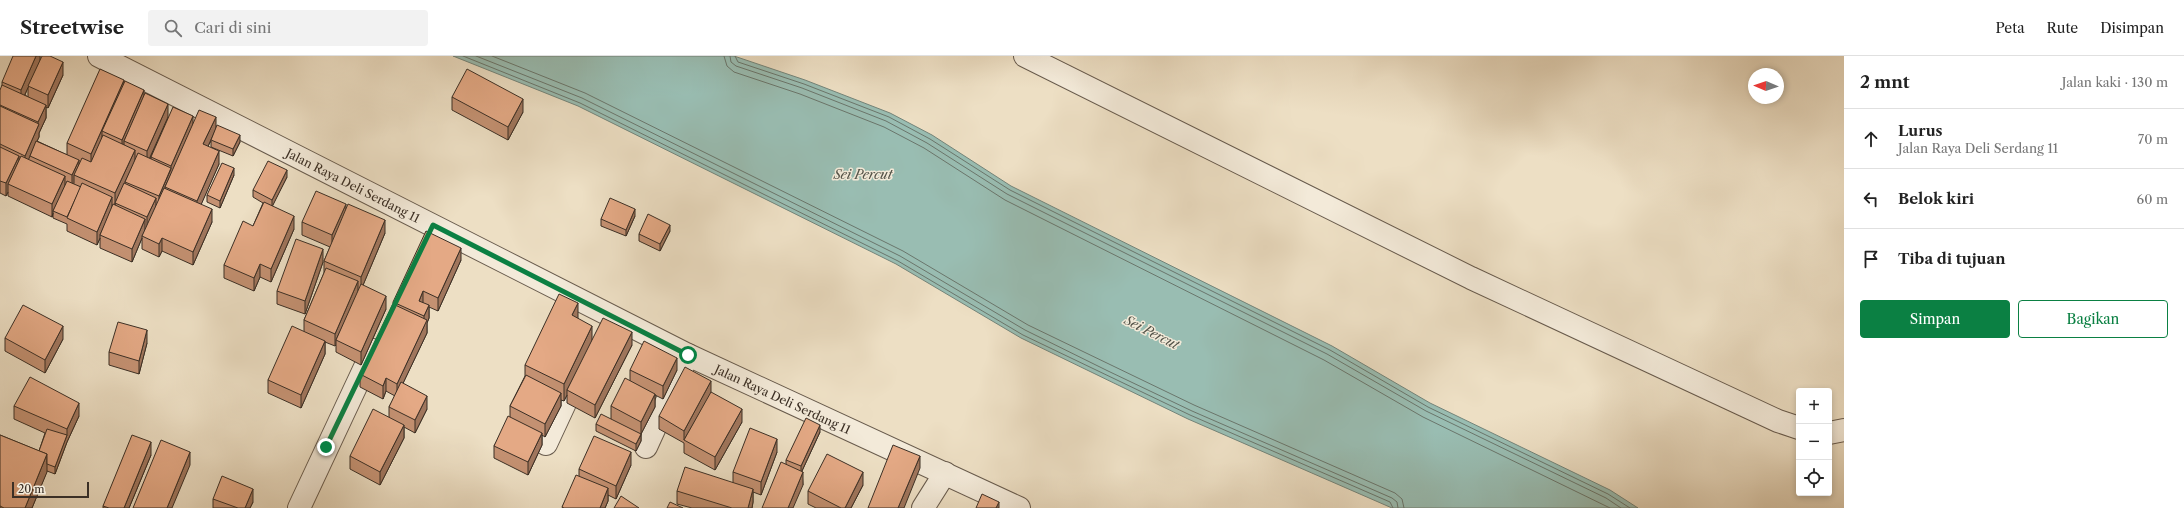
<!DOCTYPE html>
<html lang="id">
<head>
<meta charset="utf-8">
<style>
	:root { --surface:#fff; --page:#f2f2f2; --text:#222; --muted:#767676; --line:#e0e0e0; --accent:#0b8043 }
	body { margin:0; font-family:"Libre Caslon Text",serif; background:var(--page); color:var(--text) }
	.controls { position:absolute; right:12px; bottom:12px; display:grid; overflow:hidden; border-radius:4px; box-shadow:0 2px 6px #0003 }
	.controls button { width:36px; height:36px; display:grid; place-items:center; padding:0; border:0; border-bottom:1px solid var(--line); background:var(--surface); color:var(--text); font:20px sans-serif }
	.compass { position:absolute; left:1748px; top:12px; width:36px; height:36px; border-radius:50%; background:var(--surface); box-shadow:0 2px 6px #0003; rotate:272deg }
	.scale { position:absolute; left:12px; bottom:10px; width:77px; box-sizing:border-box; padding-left:4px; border:2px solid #3b2f25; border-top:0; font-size:11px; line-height:14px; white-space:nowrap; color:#3b2f25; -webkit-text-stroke:3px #f3ead9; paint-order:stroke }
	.stop { position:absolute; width:12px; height:12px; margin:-9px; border:3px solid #0b8043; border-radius:50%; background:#fff }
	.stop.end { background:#0b8043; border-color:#fff; box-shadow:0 1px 4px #0008 }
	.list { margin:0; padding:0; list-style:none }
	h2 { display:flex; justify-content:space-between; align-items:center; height:52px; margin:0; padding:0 16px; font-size:17px }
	h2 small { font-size:13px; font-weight:400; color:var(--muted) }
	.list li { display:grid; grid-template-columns:26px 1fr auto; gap:12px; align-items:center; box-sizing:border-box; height:60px; padding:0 16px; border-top:1px solid var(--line) }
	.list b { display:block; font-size:15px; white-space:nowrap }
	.list p { margin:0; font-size:13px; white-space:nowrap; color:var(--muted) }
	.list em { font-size:13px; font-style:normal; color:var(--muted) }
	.actions { display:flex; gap:8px; padding:12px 16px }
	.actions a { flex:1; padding:9px 0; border:1px solid var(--accent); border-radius:4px; text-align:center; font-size:14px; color:var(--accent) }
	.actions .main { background:var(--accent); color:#fff }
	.icon { flex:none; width:22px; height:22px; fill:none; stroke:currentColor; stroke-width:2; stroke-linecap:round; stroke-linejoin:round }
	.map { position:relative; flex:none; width:1844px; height:452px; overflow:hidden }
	header { display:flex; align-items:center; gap:24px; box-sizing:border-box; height:56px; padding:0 20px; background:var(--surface); border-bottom:1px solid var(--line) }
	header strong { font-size:19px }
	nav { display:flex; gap:22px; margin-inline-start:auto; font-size:14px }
	.search { width:280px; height:36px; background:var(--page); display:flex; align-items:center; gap:10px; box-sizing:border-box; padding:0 14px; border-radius:4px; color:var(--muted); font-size:15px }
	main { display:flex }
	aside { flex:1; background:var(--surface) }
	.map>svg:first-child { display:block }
	.water { fill:#99bdb2; stroke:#73847a }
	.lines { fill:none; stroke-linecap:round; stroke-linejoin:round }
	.shore { stroke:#6a766c; stroke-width:1 }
	.minor-casing { stroke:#685b4d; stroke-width:24 }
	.minor { stroke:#f3ead9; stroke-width:22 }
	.wall { fill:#c49172; stroke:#3b2f25; fill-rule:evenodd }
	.shaded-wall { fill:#a0765d; stroke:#3b2f25 }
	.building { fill:#e4a985; stroke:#3b2f25 }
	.route { stroke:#0b8043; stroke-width:5 }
	.labels { text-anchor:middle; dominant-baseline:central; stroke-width:3; stroke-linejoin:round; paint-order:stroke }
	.street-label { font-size:12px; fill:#3b2f25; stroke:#f3ead9 }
	.water-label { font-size:13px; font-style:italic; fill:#525248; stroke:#f3ead9 }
</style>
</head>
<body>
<header>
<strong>Streetwise</strong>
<div class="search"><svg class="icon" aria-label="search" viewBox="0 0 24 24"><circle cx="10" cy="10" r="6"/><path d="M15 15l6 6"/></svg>Cari di sini</div>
<nav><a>Peta</a><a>Rute</a><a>Disimpan</a></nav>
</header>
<main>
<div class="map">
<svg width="1844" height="452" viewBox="0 0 1844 452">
	<rect width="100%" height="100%" fill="#eddfc4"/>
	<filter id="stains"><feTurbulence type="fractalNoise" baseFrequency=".005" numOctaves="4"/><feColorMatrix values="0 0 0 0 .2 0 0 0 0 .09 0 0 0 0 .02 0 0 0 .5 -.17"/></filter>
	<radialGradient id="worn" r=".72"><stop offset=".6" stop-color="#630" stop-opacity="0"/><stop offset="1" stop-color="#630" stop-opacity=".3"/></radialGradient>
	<path class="water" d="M453,0H734L805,24L890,57L932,79L1011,130L1332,290L1430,347L1610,434L1638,452H1392L1188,363L1021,282L896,208L578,50Z"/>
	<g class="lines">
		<g class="shore">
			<path d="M463,0L580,47L898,205L1023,279L1190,359L1390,446L1393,452"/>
			<path d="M476,0L582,42L900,200L1025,274L1108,315L1192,355L1392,442L1397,446L1398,452"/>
			<path d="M492,0L585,37L903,195L1028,269L1194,349L1395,437L1402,443L1404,452"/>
			<path d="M724,0L727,10L734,16L800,38L884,71L924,92L1005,144L1324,304L1423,361L1610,452"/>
			<path d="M730,0L731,6L736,10L802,32L886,65L927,87L1007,138L1327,298L1426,355L1606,442L1621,452"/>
			<path d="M735,0L738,6L804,28L889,61L930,83L1010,134L1330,294L1428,351L1608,438L1630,452"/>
		</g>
		<g class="minor-casing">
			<g id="minor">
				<path id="s1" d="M99,0L688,299L1019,452"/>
				<path d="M1025,0L1471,222L1778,365L1799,372"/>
				<path d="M1829,377L1844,374"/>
				<path d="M546,388L579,317"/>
				<path d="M646,391L688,299"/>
				<path d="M299,452L373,294"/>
				<path d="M923,452L945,417"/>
			</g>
		</g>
		<use href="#minor" class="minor"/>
	</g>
	<g class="wall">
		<path d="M40,0V5L63,19L48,52L46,51V62L39,77V81L37,85L67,99V87L124,28L144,38L168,61L150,102L151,103V101L193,69L216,73L240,86L233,100L211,91V85L208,90L219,108L201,148L212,166L193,209L162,195L159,201L142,193V182L132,206L100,192V182L97,189L67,175V168L53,162V157L52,161L8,140V136L6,140L0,137V34L2,31V26ZM28,31V41L25,39Z"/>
		<path d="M452,41L523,56L508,84L452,54Z"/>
		<path d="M234,119L220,152L207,146V139Z"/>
		<path d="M287,121L272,150L294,173L271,226L260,221L254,235L224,222V209L253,170L263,147L253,141V134Z"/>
		<path d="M346,154L385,177L363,229L386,253L361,309L336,296V289L335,290L325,286V298L301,352L268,337V324L304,276V264L324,217V205L330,191L302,179V166Z"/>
		<path d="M635,160L626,180L601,170V163Z"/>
		<path d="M670,175L660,195L639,185V178Z"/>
		<path d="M461,204L438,255L429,251V262L427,267V277L403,327L427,353L415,377L404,371V382L380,429L350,413V400L389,362V351L395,340L386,335L383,343L360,331V318L393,248V246Z"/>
		<path d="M323,206L305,258L277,248V235Z"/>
		<path d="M578,262L592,284L632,289L595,362L567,347V339L564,345L561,344V350L545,381L542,379V389L528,419L494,402V390L510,361V350L525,320V309Z"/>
		<path d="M5,282L63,283L45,317L5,295Z"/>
		<path d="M147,287L139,318L109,309V296Z"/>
		<path d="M630,314H677L663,343L655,339V351L641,378V385L636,395L596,375V368L611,363V350L630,325Z"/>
		<path d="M14,350L79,360L67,386L55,418L47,415L32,452H0V379L39,395L45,377L14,363Z"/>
		<path d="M659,360L742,366L715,414L684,397V387L659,373Z"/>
		<path d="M820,376L802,415L803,429L786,409V404Z"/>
		<path d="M777,396L761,439L753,436V446L752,452H692L677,448V435L733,427V416Z"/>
		<path d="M151,399L129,452H103V450Z"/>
		<path d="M631,409L616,443L608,439V445L605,452H562L579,420V413Z"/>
		<path d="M863,429L851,452H816L808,448V435Z"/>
		<path d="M213,443L253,446L250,452H213Z"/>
	</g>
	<g class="shaded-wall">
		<path d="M36,0H40V5L21,47V34Z"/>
		<path d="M63,6V19L48,52V39Z"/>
		<path d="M124,24V37L102,75V85L91,111V98Z"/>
		<path d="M144,34V46L124,85V93L122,97V84Z"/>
		<path d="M523,43V56L508,84V71Z"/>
		<path d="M168,48V61L147,108V95Z"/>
		<path d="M46,49V62L39,77V81L30,100L25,112V100L38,70V66Z"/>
		<path d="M193,60V73L165,131V138L159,153V140L171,113V110Z"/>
		<path d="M216,61V73L203,101V88Z"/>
		<path d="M240,79V86L233,100V93Z"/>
		<path d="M135,94V106L125,126V127L116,147H115V150V137Z"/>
		<path d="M219,95V108L197,158V145Z"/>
		<path d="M19,100V113L8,128V136L6,140V127Z"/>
		<path d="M79,104V117L74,119V127L72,132V119Z"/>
		<path d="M234,112V119L220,152V145Z"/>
		<path d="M287,114V121L272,151V144Z"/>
		<path d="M65,120V133L53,155V157L52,161V148Z"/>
		<path d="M112,141V154L100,179V182L97,189V176Z"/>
		<path d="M156,142V155L147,174V161Z"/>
		<path d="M346,148V161L332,192V179Z"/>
		<path d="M212,153V166L193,209V196Z"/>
		<path d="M635,153V160L626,180V174Z"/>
		<path d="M294,160V173L271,226V213Z"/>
		<path d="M145,163V176L142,180V182L132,206V193Z"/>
		<path d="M385,164V177L361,234V221Z"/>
		<path d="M670,169V175L660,195V188Z"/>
		<path d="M162,182V195L159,201V188Z"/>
		<path d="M461,192V204L438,255V242Z"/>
		<path d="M323,193V206L305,258V245Z"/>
		<path d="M260,208V221L254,235V222Z"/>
		<path d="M358,225V238L336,284V289L335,290V278Z"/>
		<path d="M423,235V248L419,245Z"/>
		<path d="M386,240V253L361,309V296Z"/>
		<path d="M578,247V264L572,259Z"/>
		<path d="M429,249V262L427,267V277L397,340V328L424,270V260Z"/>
		<path d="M63,270V283L45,317V304Z"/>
		<path d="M592,270V287L567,334V339L564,345V328Z"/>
		<path d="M147,274V287L139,318V305Z"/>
		<path d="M632,276V289L595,362V349Z"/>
		<path d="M325,285V298L301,352V339Z"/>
		<path d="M677,302V314L663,343V330Z"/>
		<path d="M386,322V335L383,343V330Z"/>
		<path d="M711,325V338L684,384V375Z"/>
		<path d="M561,337V350L545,381V368Z"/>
		<path d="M655,338V351L641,378V385L636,395V388L641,379V366Z"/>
		<path d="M427,340V353L415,377V364Z"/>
		<path d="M79,347V360L67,386L55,418V411L67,379V373Z"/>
		<path d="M742,353V366L715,414V401Z"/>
		<path d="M404,369V382L380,429V416Z"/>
		<path d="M820,369V376L801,417V410Z"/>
		<path d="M542,377V389L528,419V406Z"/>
		<path d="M777,383V396L761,439V426Z"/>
		<path d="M151,386V399L129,452H124Z"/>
		<path d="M190,396V409L172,452H167Z"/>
		<path d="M631,396V409L616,443V430Z"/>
		<path d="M47,398V416L32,452H25Z"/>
		<path d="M920,400V412L904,452H898Z"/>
		<path d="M803,416V429L793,452H788Z"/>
		<path d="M863,416V429L851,452H845Z"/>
		<path d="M608,432V445L605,452H600Z"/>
		<path d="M253,433V446L250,452H245Z"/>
		<path d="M753,433V446L752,452H748Z"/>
		<path d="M999,446V452H996Z"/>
	</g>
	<g class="building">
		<path d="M13,0H36L21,34L2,26Z"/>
		<path d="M42,0H50L63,6L48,39L28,30Z"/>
		<path d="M100,13L124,24L91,98L67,87Z"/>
		<path d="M467,13L523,43L508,71L452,41Z"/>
		<path d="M125,25L144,34L122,84L102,75Z"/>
		<path d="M2,29L46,49L38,66L0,49V34Z"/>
		<path d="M145,37L168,48L147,95L124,85Z"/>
		<path d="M0,50L39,68L25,100L0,88Z"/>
		<path d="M173,51L193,60L171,110L151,101Z"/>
		<path d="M199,54L216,61L203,88L219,95L197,145L165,131Z"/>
		<path d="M217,69L240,79L233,93L211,84Z"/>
		<path d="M103,79L135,94L115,137L74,119L82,102L91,106Z"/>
		<path d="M36,85L79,104L72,119L30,100Z"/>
		<path d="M0,91L19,100L6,127L0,125Z"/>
		<path d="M138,97L171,112L159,140L125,126Z"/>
		<path d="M21,100L65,120L52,148L8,128Z"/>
		<path d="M268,105L287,114L272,144L253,134Z"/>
		<path d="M222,107L234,112L220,145L207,139Z"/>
		<path d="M67,125L81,131L67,161L53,155Z"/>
		<path d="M82,127L112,141L97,176L67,162Z"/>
		<path d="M124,127L156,142L147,161L115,147Z"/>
		<path d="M164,132L212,153L193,196L162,182L159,188L142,180Z"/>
		<path d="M316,135L346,148L332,179L302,166Z"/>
		<path d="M610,142L635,153L626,174L601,163Z"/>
		<path d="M264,146L294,160L271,213L260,208L254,222L224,209L243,165L253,170Z"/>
		<path d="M113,148L145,163L132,193L100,179Z"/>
		<path d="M348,148L385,164L361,221L324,205Z"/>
		<path d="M648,158L670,169L660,188L639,178Z"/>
		<path d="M426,175L461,192L438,242L423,235L419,245L429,249L424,260L393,246Z"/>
		<path d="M296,183L323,193L305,245L277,235Z"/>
		<path d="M326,212L358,225L335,278L304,264Z"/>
		<path d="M361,228L386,240L361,296L336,284Z"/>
		<path d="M559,238L578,247L572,259L592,270L564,328L525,309Z"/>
		<path d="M393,248L427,264L397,328L386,322L383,330L360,318Z"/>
		<path d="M23,249L63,270L45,304L5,282Z"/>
		<path d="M603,262L632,276L595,349L567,334Z"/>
		<path d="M118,266L147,274L139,305L109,296Z"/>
		<path d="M292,270L325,285L301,339L268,324Z"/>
		<path d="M644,285L677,302L663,330L630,314Z"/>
		<path d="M685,311L711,325L684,375L659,360Z"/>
		<path d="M526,319L561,337L545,368L510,350Z"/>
		<path d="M30,321L79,347L67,373L14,350Z"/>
		<path d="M625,322L655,338L641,366L611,350Z"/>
		<path d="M401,326L427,340L415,364L389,351Z"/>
		<path d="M711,336L742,353L715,401L684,384Z"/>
		<path d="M373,353L404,369L380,416L350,400Z"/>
		<path d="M601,358L641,378L636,388L596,368Z"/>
		<path d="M508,360L542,377L528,406L494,390Z"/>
		<path d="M806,362L820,369L801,410L786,404Z"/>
		<path d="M750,372L777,383L761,426L733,416Z"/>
		<path d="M47,373L67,379L55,411L47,408V398L39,395Z"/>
		<path d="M0,379L47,398L25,452H4L0,450Z"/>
		<path d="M132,379L151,386L124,452H109L103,450Z"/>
		<path d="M594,380L631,396L616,430L579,413Z"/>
		<path d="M161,384L190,396L167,452H133Z"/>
		<path d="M893,389L920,400L898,452H868Z"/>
		<path d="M827,398L863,416L845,452H841L808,435Z"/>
		<path d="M781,406L803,416L788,452H762Z"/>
		<path d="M685,411L753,433L748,452H732L677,435Z"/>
		<path d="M576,419L608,432L600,452H564L562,451Z"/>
		<path d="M222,420L253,433L245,452H238L213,443Z"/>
		<path d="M982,438L999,446L996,452H976Z"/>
		<path d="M621,440L639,452H614Z"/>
		<path d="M670,446L683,452H667Z"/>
	</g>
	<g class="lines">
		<path class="route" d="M326,391L433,169L688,299"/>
	</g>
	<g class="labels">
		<g class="street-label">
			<text stroke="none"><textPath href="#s1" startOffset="285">Jalan Raya Deli Serdang 11</textPath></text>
			<text stroke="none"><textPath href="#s1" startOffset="765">Jalan Raya Deli Serdang 11</textPath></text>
		</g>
		<g class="water-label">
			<text x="863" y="118">Sei Percut</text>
			<text transform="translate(1152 276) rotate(27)">Sei Percut</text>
		</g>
	</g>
	<rect width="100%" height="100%" filter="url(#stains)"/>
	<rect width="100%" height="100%" fill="url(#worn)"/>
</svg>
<div class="controls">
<button>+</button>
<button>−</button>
<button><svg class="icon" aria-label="locate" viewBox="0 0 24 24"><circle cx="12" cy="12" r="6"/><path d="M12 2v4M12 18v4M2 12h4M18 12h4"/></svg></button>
</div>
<svg class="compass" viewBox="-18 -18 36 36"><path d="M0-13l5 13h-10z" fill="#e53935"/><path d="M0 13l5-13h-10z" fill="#767676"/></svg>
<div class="scale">20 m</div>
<div class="stop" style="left:688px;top:299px"></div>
<div class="stop end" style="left:326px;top:391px"></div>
</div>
<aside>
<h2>2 mnt<small>Jalan kaki · 130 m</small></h2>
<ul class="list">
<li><svg class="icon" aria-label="ahead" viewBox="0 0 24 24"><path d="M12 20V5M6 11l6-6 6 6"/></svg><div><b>Lurus</b><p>Jalan Raya Deli Serdang 11</p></div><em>70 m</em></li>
<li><svg class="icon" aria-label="left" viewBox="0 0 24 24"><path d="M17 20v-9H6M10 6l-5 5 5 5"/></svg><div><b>Belok kiri</b></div><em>60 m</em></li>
<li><svg class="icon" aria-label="arrive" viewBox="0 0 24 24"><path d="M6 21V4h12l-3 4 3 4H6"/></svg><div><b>Tiba di tujuan</b></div></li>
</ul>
<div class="actions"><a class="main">Simpan</a><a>Bagikan</a></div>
</aside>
</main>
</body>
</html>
